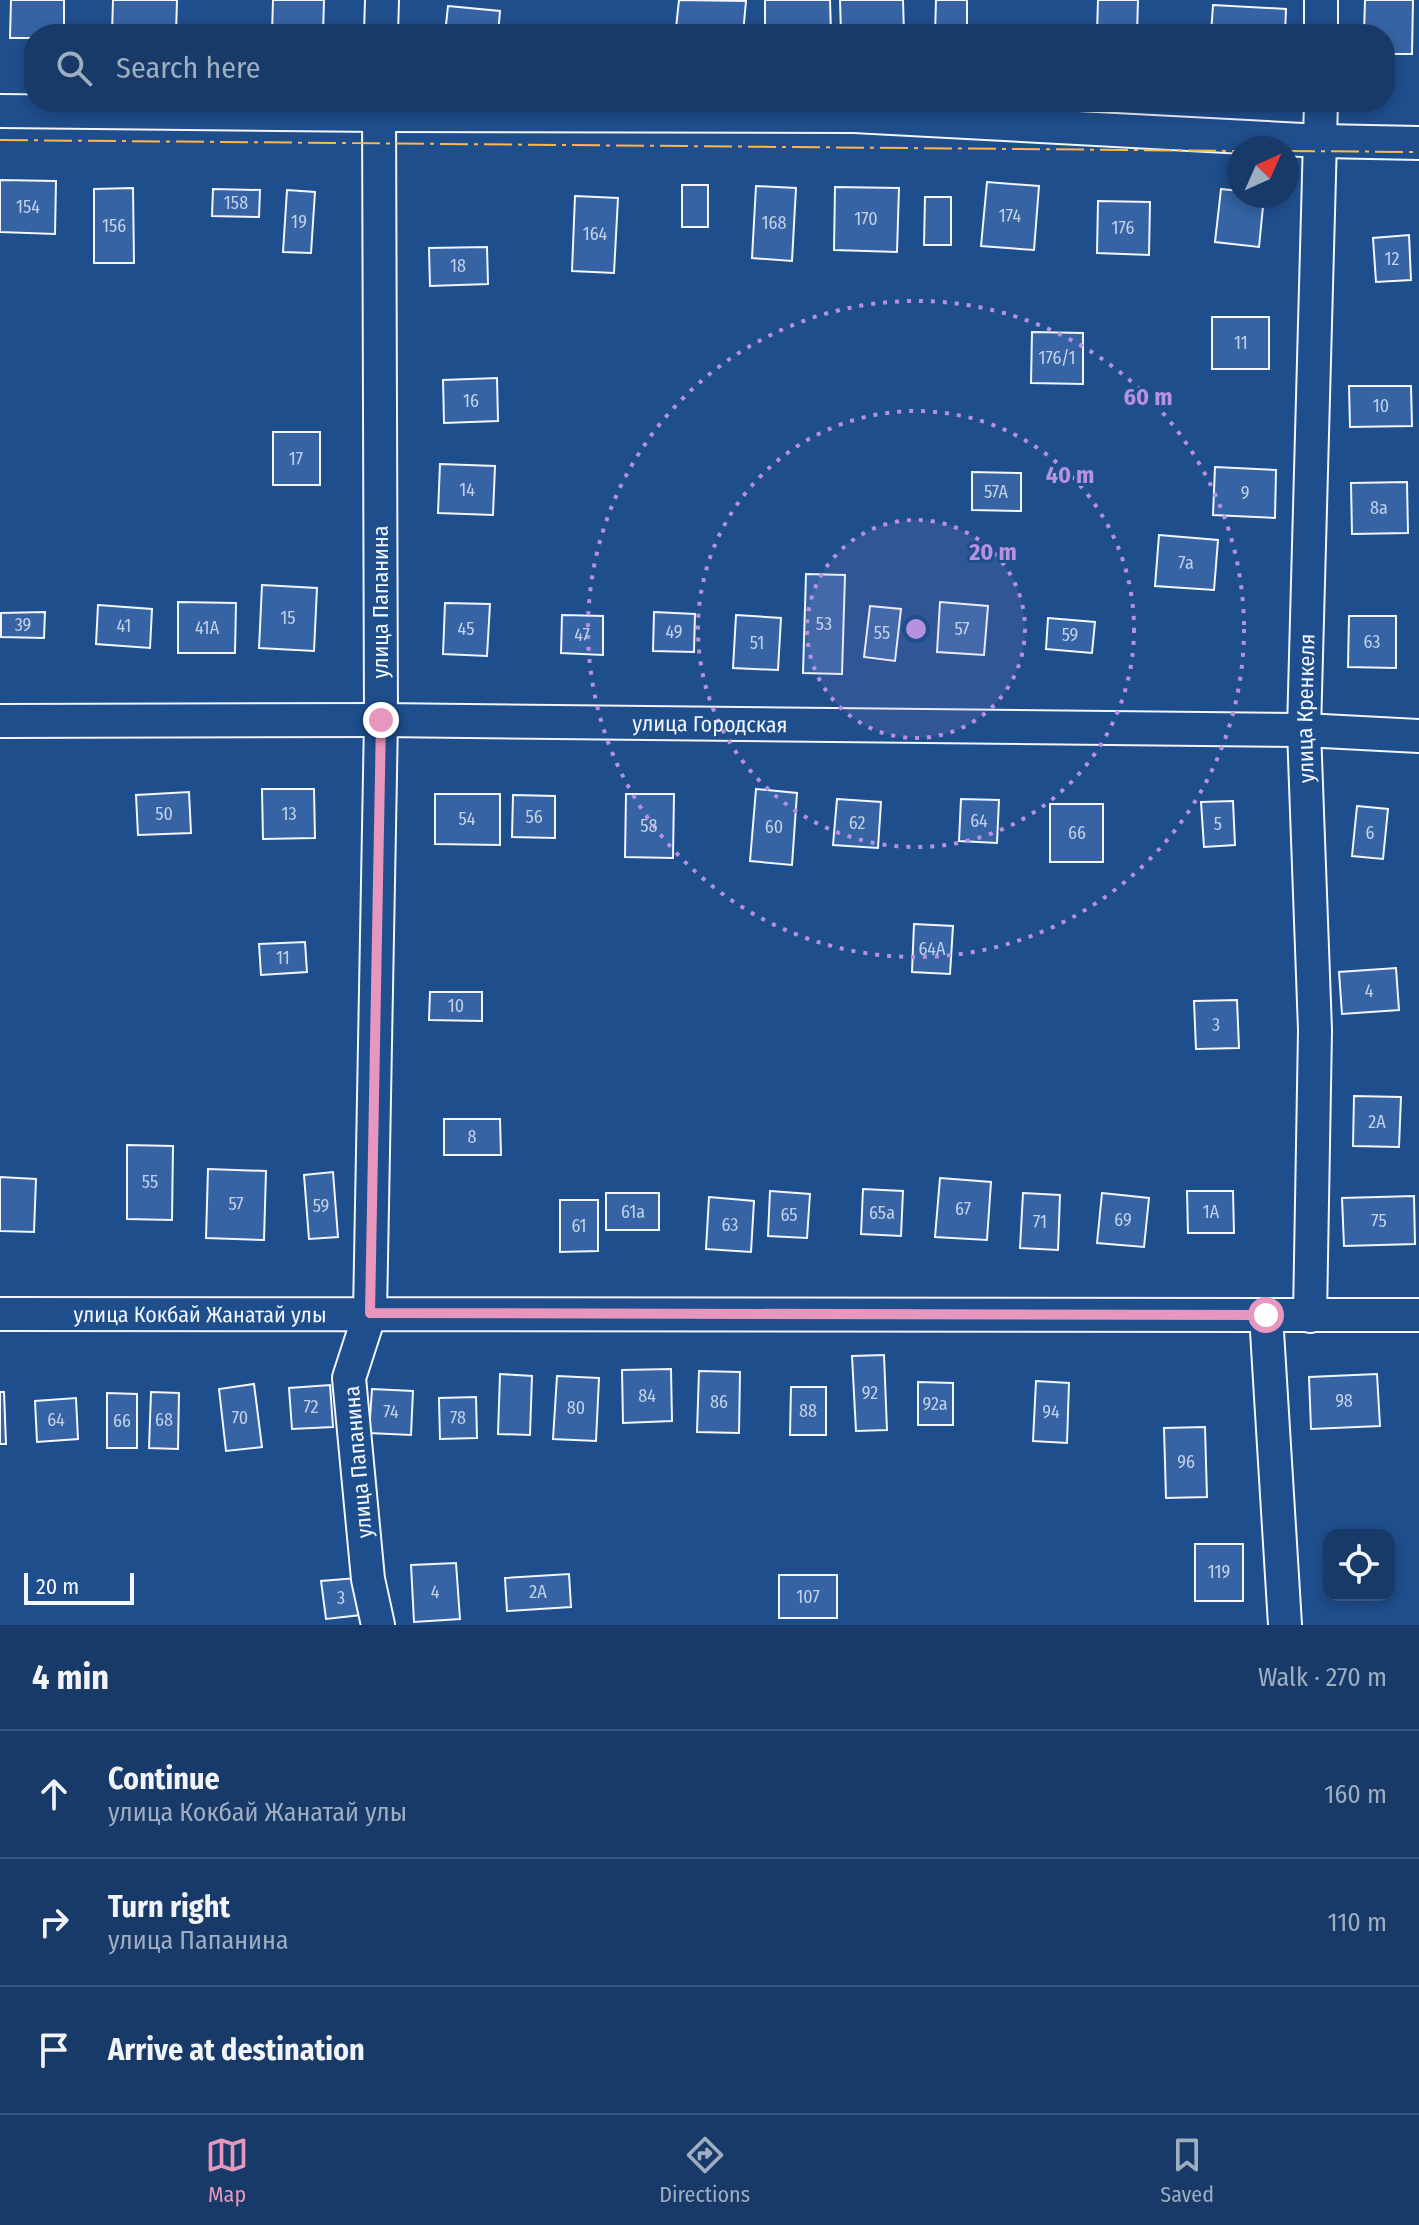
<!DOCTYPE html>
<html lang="en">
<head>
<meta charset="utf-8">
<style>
	:root { --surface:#173a69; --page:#20416f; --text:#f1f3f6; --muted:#9eadc0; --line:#36547d; --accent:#e797bd }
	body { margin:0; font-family:"Fira Sans Condensed",sans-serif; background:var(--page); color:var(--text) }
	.controls { position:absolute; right:24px; bottom:24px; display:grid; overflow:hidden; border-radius:16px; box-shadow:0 4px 12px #0003 }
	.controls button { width:72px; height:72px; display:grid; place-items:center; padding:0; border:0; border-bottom:2px solid var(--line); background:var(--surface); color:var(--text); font:40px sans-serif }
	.compass { position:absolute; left:1227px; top:136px; width:72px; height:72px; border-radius:50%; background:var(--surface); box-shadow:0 4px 12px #0003; rotate:45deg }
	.scale { position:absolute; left:24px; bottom:20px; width:110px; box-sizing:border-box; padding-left:8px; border:4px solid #f2f6ff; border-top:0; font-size:22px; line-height:28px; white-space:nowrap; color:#f2f6ff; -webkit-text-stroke:6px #1f4e8c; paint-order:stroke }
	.stop { position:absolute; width:24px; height:24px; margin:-18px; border:6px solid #e797bd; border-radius:50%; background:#fff }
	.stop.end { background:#e797bd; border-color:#fff; box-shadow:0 2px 8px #0008 }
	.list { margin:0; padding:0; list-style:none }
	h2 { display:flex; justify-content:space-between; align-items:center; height:104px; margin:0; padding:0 32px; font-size:34px }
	h2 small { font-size:26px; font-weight:400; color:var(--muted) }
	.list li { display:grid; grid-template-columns:52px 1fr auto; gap:24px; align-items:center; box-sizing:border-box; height:128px; padding:0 32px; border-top:2px solid var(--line) }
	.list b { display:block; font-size:30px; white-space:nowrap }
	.list p { margin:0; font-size:26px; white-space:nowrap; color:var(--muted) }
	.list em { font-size:26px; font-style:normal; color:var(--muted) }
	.icon { flex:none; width:44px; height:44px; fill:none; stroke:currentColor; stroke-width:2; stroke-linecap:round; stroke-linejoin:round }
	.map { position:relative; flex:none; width:1419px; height:1625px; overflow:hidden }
	.search { position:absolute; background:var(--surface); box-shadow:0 4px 12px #0003; left:24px; right:24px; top:24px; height:88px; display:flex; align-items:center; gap:20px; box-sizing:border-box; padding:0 28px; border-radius:32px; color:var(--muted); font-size:30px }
	.sheet { height:488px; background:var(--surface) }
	nav { display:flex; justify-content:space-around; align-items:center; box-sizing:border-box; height:112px; border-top:2px solid var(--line); background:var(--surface); font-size:22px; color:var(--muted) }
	nav a { display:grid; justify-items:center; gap:4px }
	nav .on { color:var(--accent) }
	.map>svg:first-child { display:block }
	.building { fill:#3563a3; stroke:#f2f6ff; stroke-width:2 }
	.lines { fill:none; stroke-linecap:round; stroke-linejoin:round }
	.minor-casing { stroke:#f2f6ff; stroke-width:36 }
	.minor { stroke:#1f4e8c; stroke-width:32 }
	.power { stroke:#ffb74d; stroke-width:2; stroke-dasharray:28 6 4 6; stroke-linecap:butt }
	.route { stroke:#e797bd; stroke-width:10 }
	.ring { fill:none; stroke:#b691df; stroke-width:4; stroke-dasharray:4 8 }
	.labels { text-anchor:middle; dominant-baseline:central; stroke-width:6; stroke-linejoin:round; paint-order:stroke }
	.number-label { font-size:18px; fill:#c3d1e8 }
	.street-label { font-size:22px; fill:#f2f6ff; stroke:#1f4e8c }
	.centre { fill:#b691df; stroke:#1f4e8c; stroke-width:4 }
	.ring-label { font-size:24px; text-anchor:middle; font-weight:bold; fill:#b691df; stroke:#1f4e8c; stroke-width:6; stroke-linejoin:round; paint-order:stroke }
</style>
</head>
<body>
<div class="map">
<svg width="1419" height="1625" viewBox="0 0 1419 1625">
	<rect width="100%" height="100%" fill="#1f4e8c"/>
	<g class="building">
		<path d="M11,0H64V34H34V38H10Z"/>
		<path d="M113,0H177L176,34H112Z"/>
		<path d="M273,0H324L323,34H272Z"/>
		<path d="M679,0L746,1L743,34L676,28Z"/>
		<path d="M765,0H830L831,34H765Z"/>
		<path d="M840,0H903L904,34H841Z"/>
		<path d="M936,0H967V34H935Z"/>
		<path d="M1098,0H1138L1137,34L1097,33Z"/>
		<path d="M1365,0H1413L1412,54H1385V34H1364Z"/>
		<path d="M1213,5L1286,9L1285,34H1211Z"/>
		<path d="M448,6L500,11L498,34H445Z"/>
		<path d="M0,180L56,181L55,234L0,232Z"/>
		<path d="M987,182L1039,186L1034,250L981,246Z"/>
		<rect x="682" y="185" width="26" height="42"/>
		<path d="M756,186L796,188L792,261L752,258Z"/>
		<path d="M835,187L899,188L897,252L834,250Z"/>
		<path d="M133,188L134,263H94V189Z"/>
		<path d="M213,189L260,190L259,217L212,216Z"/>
		<path d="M1221,189L1239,191V196H1264L1259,247L1215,242Z"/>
		<path d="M287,190L315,192L311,253L283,252Z"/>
		<path d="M575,196L618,198L614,273L572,271Z"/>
		<path d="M925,197H951V245H924Z"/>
		<path d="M1098,201L1150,202L1149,255L1097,253Z"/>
		<path d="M1409,235L1411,280L1376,282L1373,238Z"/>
		<path d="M487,247L488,284L430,286L429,248Z"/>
		<rect x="1212" y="317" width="57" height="52"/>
		<path d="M1032,332L1083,333V384L1031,383Z"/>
		<path d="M497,378L498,421L444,423L443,380Z"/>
		<path d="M1349,386H1411L1412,426L1350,427Z"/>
		<rect x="273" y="432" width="47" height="53"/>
		<path d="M440,464L495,466L493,515L438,513Z"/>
		<path d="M1215,467L1276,470L1275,518L1213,515Z"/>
		<path d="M972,472L1021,473V511L972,510Z"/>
		<path d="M1407,482L1408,533L1352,534L1351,483Z"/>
		<path d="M1159,535L1218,540L1214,590L1155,586Z"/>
		<path d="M806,574L845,575L842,674L803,673Z"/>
		<path d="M262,585L317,588L314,651L259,648Z"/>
		<path d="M178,602L236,603L235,653H178Z"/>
		<path d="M940,602L988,606L984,655L937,652Z"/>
		<path d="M445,603L490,604L487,656L443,654Z"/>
		<path d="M98,605L152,609L150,648L96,644Z"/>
		<path d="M870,606L901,609L895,661L864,657Z"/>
		<path d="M45,612L44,638L1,637V613Z"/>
		<path d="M654,612L695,614L694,652L653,651Z"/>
		<path d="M562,615L603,616V655L561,653Z"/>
		<path d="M736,615L781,618L778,670L733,668Z"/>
		<path d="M1349,616H1396V668L1348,667Z"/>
		<path d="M1048,618L1095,622L1092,653L1046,649Z"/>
		<path d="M262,789H314L315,838L263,839Z"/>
		<path d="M756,789L797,793L792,865L750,861Z"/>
		<path d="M189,792L191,833L138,835L136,795Z"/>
		<path d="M435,794H500V845L435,844Z"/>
		<path d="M626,794H674L673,858L625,857Z"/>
		<path d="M513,795L555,796V838L512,837Z"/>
		<path d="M837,799L881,802L878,848L833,845Z"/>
		<path d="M961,799L999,800L997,843L959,841Z"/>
		<path d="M1233,801L1235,845L1204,847L1201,802Z"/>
		<rect x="1050" y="804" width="53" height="58"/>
		<path d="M1357,806L1388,809L1383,859L1352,856Z"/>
		<path d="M914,924L953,926L950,974L912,972Z"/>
		<path d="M305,942L307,972L261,975L259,944Z"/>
		<path d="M1396,968L1399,1010L1342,1014L1339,972Z"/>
		<path d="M430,992H482V1021L429,1020Z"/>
		<path d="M1237,1000L1239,1048L1196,1049L1194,1001Z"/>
		<path d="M1354,1096L1401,1097L1399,1147L1353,1146Z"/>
		<path d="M444,1119H500L501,1155H444Z"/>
		<path d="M127,1145L173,1146L172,1220L127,1219Z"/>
		<path d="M208,1169L266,1171L264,1240L206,1238Z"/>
		<path d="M333,1172L338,1237L309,1239L304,1175Z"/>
		<path d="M0,1177L36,1179L34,1232L0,1231Z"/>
		<path d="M940,1178L991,1182L987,1240L935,1237Z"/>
		<path d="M863,1189L903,1191L901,1236L861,1234Z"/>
		<path d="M770,1191L810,1194L807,1238L768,1236Z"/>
		<path d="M1187,1191H1233L1234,1233H1188Z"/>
		<rect x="606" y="1193" width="53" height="37"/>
		<path d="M1023,1193L1060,1195L1058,1250L1020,1248Z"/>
		<path d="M1102,1193L1149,1198L1144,1247L1097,1243Z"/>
		<path d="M1414,1196L1415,1244L1344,1246L1342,1198Z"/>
		<path d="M709,1197L754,1201L751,1252L706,1249Z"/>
		<path d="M560,1200H598V1251L560,1252Z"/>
		<path d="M884,1355L887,1430L856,1431L852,1356Z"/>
		<path d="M671,1369L672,1421L623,1423L622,1370Z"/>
		<path d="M699,1371L740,1372L739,1433L697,1432Z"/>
		<path d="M500,1374L532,1376L530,1435L498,1434Z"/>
		<path d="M1377,1374L1380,1426L1311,1429L1309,1377Z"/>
		<path d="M557,1376L599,1378L596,1441L553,1439Z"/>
		<path d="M1036,1381L1069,1383L1067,1443L1033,1441Z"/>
		<path d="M918,1382L953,1383V1425H918Z"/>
		<path d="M254,1384L262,1447L226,1451L219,1389Z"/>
		<path d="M330,1385L333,1427L292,1429L289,1388Z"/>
		<path d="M791,1387H826V1435H790Z"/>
		<path d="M372,1389L413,1391L411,1435L369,1433Z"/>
		<path d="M0,1392H4L6,1444H0Z"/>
		<path d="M151,1392L179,1393L178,1449L149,1448Z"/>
		<path d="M107,1393L137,1394V1448H107Z"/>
		<path d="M476,1397L477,1438L440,1439L439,1398Z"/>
		<path d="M76,1398L78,1439L37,1442L35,1401Z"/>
		<path d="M1205,1427L1207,1497L1166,1498L1164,1428Z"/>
		<rect x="1195" y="1544" width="48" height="57"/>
		<path d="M456,1563L460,1619L414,1622L411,1565Z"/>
		<path d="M569,1574L571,1607L507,1611L505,1578Z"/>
		<rect x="779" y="1575" width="58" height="43"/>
		<path d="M357,1578L361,1615L326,1619L321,1581Z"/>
	</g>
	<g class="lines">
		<g class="minor-casing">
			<g id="minor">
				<path d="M381,34L382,0"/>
				<path d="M1321,34V0"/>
				<path d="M0,111L378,115L854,116L1321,141L1419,143"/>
				<path id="s1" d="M0,721L381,720L1304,730L1419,736"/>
				<path id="s2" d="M0,1314L1419,1315"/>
				<path d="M1266,1315L1285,1625"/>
				<path id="s3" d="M1310,1316L1315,1030L1304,730L1321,102"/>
				<path d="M378,1625L368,1579L349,1378L370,1313L381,720L379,102"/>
			</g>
		</g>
		<use href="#minor" class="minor"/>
		<g class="power">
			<path d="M0,140L1239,151"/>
			<path d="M1287,151L1419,152"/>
		</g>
	</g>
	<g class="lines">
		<path class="route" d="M381,720L370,1313L1266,1315"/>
	</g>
	<circle cx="916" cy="629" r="109" fill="#b691df" fill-opacity=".12"/>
	<g class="ring">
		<circle cx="916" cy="629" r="109"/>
		<circle cx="916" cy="629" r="218"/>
		<circle cx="916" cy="629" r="328"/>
	</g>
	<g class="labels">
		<g class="number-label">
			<text x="236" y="203">158</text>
			<text x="28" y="207">154</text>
			<text x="1010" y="216">174</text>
			<text x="866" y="219">170</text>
			<text x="299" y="222">19</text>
			<text x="774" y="223">168</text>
			<text x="114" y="226">156</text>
			<text x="1123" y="228">176</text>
			<text x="595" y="234">164</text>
			<text x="1392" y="259">12</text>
			<text x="458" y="266">18</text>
			<text x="1241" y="343">11</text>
			<text x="1057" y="358">176/1</text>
			<text x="471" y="401">16</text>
			<text x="1381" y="406">10</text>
			<text x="296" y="459">17</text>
			<text x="467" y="490">14</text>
			<text x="996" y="492">57А</text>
			<text x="1245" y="493">9</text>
			<text x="1379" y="508">8а</text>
			<text x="1186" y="563">7а</text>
			<text x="288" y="618">15</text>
			<text x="824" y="624">53</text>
			<text x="23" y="625">39</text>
			<text x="124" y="626">41</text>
			<text x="207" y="628">41А</text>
			<text x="466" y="629">45</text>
			<text x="962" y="629">57</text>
			<text x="674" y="632">49</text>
			<text x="882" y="633">55</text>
			<text x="582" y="635">47</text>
			<text x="1070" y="635">59</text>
			<text x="1372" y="642">63</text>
			<text x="757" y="643">51</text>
			<text x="164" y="814">50</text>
			<text x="289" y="814">13</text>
			<text x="534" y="817">56</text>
			<text x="467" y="819">54</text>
			<text x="979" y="821">64</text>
			<text x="857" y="823">62</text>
			<text x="1218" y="824">5</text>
			<text x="649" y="826">58</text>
			<text x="774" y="827">60</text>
			<text x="1077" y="833">66</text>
			<text x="1370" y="833">6</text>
			<text x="932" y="949">64А</text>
			<text x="283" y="958">11</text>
			<text x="1369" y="991">4</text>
			<text x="456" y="1006">10</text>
			<text x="1216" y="1025">3</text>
			<text x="1377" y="1122">2А</text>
			<text x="472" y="1137">8</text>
			<text x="150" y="1182">55</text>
			<text x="236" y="1204">57</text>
			<text x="321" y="1206">59</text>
			<text x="963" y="1209">67</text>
			<text x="633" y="1212">61а</text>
			<text x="1211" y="1212">1А</text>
			<text x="882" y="1213">65а</text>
			<text x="789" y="1215">65</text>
			<text x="1123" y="1220">69</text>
			<text x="1379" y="1221">75</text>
			<text x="1040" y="1222">71</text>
			<text x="730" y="1225">63</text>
			<text x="579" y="1226">61</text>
			<text x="870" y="1393">92</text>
			<text x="647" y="1396">84</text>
			<text x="1344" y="1401">98</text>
			<text x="719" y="1402">86</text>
			<text x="935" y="1404">92а</text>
			<text x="311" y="1407">72</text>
			<text x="576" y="1408">80</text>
			<text x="808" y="1411">88</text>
			<text x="391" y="1412">74</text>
			<text x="1051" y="1412">94</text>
			<text x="240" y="1418">70</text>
			<text x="458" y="1418">78</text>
			<text x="56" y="1420">64</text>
			<text x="164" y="1420">68</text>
			<text x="122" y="1421">66</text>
			<text x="1186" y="1462">96</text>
			<text x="1219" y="1572">119</text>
			<text x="435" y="1592">4</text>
			<text x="538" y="1592">2А</text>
			<text x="808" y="1597">107</text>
			<text x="341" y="1598">3</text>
		</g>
		<g class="street-label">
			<text transform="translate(380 602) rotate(-90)">улица Папанина</text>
			<text stroke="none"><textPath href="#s3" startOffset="608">улица Кренкеля</textPath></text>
			<text stroke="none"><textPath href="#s1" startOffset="710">улица Городская</textPath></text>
			<text stroke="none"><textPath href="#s2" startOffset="200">улица Кокбай Жанатай улы</textPath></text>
			<text transform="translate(358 1462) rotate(-95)">улица Папанина</text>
		</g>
	</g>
	<circle cx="916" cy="629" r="12" class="centre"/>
	<g class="ring-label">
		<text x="1148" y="405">60 m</text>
		<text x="1070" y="483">40 m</text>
		<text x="993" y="560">20 m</text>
	</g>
</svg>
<div class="controls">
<button><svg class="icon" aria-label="locate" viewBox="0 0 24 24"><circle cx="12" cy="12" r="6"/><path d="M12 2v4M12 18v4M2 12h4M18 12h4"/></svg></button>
</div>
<svg class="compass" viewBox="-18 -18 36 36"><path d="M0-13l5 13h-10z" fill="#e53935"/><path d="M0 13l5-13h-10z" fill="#9eadc0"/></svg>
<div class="scale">20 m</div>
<div class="stop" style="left:1266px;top:1315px"></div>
<div class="stop end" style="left:381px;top:720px"></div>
<div class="search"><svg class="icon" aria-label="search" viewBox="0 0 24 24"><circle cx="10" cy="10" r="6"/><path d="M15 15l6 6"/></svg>Search here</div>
</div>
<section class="sheet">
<h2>4 min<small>Walk · 270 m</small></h2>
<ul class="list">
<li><svg class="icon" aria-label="ahead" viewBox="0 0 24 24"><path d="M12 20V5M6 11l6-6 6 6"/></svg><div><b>Continue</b><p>улица Кокбай Жанатай улы</p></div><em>160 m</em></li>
<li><svg class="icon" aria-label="right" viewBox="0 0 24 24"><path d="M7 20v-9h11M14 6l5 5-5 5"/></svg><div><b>Turn right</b><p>улица Папанина</p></div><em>110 m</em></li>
<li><svg class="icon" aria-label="arrive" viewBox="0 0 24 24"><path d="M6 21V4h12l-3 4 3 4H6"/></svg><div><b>Arrive at destination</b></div></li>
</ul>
</section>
<nav>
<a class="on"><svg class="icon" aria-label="map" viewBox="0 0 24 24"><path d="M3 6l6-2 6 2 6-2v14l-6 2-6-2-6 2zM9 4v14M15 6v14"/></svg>Map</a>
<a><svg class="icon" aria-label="directions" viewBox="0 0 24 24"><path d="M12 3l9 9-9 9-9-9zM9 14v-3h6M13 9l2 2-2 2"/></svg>Directions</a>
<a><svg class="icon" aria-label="saved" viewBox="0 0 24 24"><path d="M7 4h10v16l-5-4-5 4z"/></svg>Saved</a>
</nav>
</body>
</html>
